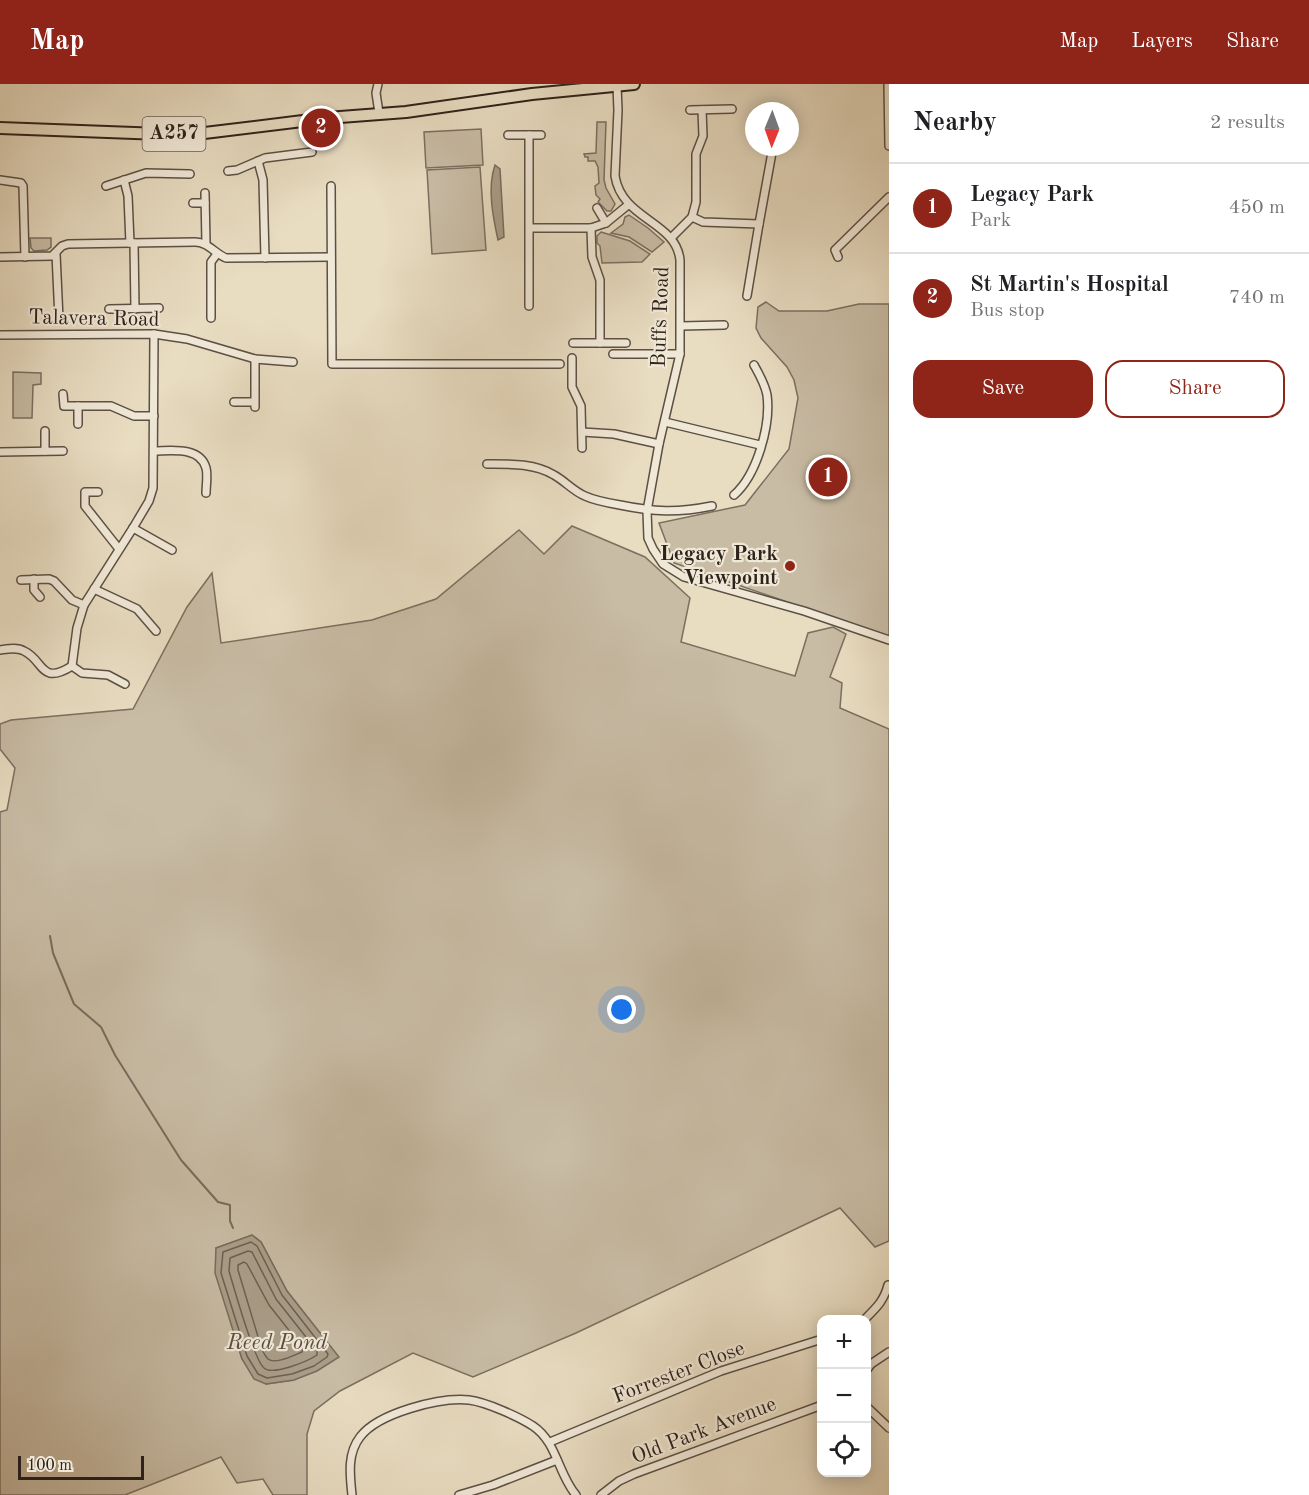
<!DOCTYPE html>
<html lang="en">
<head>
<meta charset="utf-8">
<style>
	:root { --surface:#fff; --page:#f6f6f6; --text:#202124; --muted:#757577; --line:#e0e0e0; --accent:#8f2418 }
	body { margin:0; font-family:"Old Standard TT",serif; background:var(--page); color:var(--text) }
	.controls { position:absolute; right:18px; bottom:18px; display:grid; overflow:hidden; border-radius:12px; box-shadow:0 3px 15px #0003 }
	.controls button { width:54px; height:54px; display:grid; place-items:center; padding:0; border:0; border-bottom:2px solid var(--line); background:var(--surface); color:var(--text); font:30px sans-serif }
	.compass { position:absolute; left:745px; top:18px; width:54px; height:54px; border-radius:50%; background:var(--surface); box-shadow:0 3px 15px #0003; rotate:181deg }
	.scale { position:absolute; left:18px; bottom:15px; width:126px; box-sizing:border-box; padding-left:6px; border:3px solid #2e221a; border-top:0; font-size:16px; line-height:21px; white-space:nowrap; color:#2e221a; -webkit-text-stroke:4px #f0e8d7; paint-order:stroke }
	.you { position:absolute; left:622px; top:926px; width:21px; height:21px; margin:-15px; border:4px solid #fff; border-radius:50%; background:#1a73e8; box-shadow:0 0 0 9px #1a73e833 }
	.badge { display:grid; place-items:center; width:39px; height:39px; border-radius:50%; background:var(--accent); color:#fff; font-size:20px; font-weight:700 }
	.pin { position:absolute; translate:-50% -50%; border:3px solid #fff; box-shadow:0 2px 6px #0006 }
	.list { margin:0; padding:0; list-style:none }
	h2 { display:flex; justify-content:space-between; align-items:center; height:78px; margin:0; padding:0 24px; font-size:26px }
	h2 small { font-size:20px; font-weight:400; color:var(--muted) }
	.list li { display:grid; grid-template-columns:39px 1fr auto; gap:18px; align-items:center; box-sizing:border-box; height:90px; padding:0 24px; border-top:2px solid var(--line) }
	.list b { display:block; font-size:22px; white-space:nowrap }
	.list p { margin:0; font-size:20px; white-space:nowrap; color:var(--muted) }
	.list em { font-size:20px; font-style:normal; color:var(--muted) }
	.actions { display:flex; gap:12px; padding:18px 24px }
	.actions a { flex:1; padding:14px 0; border:2px solid var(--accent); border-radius:18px; text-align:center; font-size:21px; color:var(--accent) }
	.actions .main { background:var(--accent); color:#fff }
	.icon { flex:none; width:33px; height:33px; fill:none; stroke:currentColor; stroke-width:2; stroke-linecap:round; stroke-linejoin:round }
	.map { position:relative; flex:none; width:889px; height:1411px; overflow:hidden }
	header { display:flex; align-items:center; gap:36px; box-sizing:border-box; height:84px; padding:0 30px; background:var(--accent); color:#fff }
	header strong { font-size:28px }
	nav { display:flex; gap:33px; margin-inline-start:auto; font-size:21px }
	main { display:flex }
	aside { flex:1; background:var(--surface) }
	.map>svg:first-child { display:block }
	.green { fill:#c8bca5; stroke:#7b6f60; stroke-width:1.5; fill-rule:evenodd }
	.water { fill:#a99d88; stroke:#786c5c; stroke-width:1.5 }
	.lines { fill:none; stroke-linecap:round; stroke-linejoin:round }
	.shore { stroke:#6c6051; stroke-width:1.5 }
	.stream { stroke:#786c5c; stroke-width:2 }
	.street-casing { stroke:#5c5044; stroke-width:10 }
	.primary-casing { stroke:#2e221a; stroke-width:14 }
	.street { stroke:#f0e8d7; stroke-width:7 }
	.primary { stroke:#e8dcc1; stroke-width:10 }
	.poi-dot { fill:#8f2418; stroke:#f0e8d7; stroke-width:2 }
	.labels { text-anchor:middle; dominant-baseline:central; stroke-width:4.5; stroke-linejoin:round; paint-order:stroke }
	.shield { fill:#f0e8d7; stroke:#685d53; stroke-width:1.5 }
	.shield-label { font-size:20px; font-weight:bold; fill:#2e221a }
	.street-label { font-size:21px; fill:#2e221a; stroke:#f0e8d7 }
	.poi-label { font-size:21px; font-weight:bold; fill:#2e221a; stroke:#f0e8d7; text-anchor:end }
	.water-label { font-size:22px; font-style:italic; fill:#594d40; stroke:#f0e8d7 }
</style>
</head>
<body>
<header>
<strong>Map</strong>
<nav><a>Map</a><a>Layers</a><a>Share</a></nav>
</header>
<main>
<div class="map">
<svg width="889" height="1411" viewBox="0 0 889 1411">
	<rect width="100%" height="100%" fill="#e8dcc1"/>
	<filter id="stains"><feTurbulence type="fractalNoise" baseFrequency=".00333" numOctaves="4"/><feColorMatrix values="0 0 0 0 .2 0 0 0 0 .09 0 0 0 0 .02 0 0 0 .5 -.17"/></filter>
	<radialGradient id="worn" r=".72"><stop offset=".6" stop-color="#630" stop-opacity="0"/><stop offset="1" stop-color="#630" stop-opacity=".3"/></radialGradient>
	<g class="green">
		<path d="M597,38H606L604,96L606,104L615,120L611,127H607L598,118L600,115L596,111L595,102L599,99L598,83L595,77H588V73H585L584,70L596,69Z"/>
		<path d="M481,45L483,81L426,84L424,48Z"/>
		<path d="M480,83L486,166L432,170L427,86Z"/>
		<path d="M629,131L648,144L664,158L652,168L629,153L611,149L623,140L625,133Z"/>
		<path d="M601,148L630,157L650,170L642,178L602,179L600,162L597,159V152Z"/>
		<path d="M30,154H51V163L47,166L34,167L31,164Z"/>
		<path d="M766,218L779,227H827L859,220H889V553L674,479L659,439L745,421L789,365L798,314L794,296L787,283L761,254L756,244L758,223Z"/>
		<path d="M13,288L41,289V300L33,301L32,334H13Z"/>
		<path d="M572,442L645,473L690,514L681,558L795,592L808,549L833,543L846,550L830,593L842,599L840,624L889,645V1157L875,1163L840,1124L576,1249L473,1293L413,1269L340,1307L314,1327L307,1350V1411H273L263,1395L237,1399L221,1373L125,1411H0V728L7,726L15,684L0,665V640L11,636L133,625L187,523L212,489L221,559L372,536L436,515L519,446L544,470ZM252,1151L261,1158L287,1207L320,1249L294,1296L266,1300L242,1275L230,1235L216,1164Z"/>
	</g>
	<g class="water">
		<path d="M495,81L500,85L504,153L498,156C493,133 487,104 495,81Z"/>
		<path d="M252,1151L261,1158L287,1207L339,1273L317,1287L294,1296L266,1300L254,1295L242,1275L215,1189L216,1164Z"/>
	</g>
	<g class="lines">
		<g class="shore">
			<path d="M251,1158L257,1162L282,1211L328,1270L327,1273L314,1282L292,1290L267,1294L258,1290L247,1272L221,1189L223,1168Z"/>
			<path d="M248,1167L252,1168L276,1215L317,1267V1271C308,1277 273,1292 264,1284C254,1276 234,1204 229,1187L230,1174Z"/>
			<path d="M244,1178L247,1180L269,1221L303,1264L302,1268C294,1271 275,1281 268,1275C265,1272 264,1269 262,1266L238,1186V1181Z"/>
		</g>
		<path class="stream" d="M50,852L53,869L74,920L101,943L115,971L181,1076L218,1118L230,1121V1137L233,1144"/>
		<g class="street-casing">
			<g id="street">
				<path d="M378,0L376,9L379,29"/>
				<path d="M888,0L889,62"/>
				<path d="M617,2L618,26L615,92C622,136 676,137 680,176V270L659,360L647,427L648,454L653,465L663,480L684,493L804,527L889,556"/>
				<path d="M690,26L732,25"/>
				<path d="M508,51H541"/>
				<path d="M529,51V222"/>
				<path d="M258,77L263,96L265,174"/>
				<path d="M228,87L237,86L265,74L312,68"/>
				<path d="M0,96L21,99L23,102L25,173"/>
				<path d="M124,96L128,112L130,159"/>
				<path d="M106,102L146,89L190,90"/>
				<path d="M331,102L332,280H560"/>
				<path d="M205,109L206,160"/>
				<path d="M193,119H205"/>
				<path d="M597,124L606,139"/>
				<path d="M692,133L703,138L759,140L773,63"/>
				<path d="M530,144H591L606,139L628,121"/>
				<path d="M591,144L592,173L600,196V259"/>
				<path d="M671,154L692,133L696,118V70L703,52L702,26"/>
				<path d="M134,159L135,225"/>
				<path d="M56,170L59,235"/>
				<path d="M0,173L52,172L62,162L68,160L195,158C208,158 214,169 226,174L331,173"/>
				<path d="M838,173L835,166L889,113"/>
				<path d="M747,212L759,140"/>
				<path d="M109,225L159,224"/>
				<path d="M211,234V178L217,170"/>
				<path d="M681,242L724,241"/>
				<path d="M0,251L154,250L187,255L255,275L293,278"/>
				<path d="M573,259H626"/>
				<path d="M613,270H680"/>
				<path d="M572,274V303L581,322L582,364"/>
				<path d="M63,310L64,322H111L134,332H154"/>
				<path d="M234,318H254"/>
				<path d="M78,322V340"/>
				<path d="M255,323V275"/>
				<path d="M665,338L760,361"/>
				<path d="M582,348L614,350L659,360"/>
				<path d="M45,367V347"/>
				<path d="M154,367C171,367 200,362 206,384C208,391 206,402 206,409"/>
				<path d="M0,368L63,367"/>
				<path d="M487,380C509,380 534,379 554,391C565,397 573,407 585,412C596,417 608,419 620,421C654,428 677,429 712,422"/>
				<path d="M98,408H85V422L119,465"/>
				<path d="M734,411C757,391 771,341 767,311C765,300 759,290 754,281"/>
				<path d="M133,444L172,466"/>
				<path d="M34,495V506L40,513"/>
				<path d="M21,496L49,495L54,497L72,516L84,521"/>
				<path d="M94,505L137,525L156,547"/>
				<path d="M0,566C8,565 17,563 24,567C44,576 40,602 72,582L82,589L108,591L125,600"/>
				<path d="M72,582L77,544L84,521L133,444L149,417L153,404L154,250"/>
				<path d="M864,1236C876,1224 884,1217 888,1201"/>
				<path d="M866,1287L871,1280L889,1268"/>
				<path d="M866,1322L889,1344"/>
				<path d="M550,1358L721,1287L822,1255"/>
				<path d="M352,1411C350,1391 347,1370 360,1353C378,1329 440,1313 469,1316C486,1318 519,1333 533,1342C557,1358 558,1390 576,1411"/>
				<path d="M459,1411L493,1401L557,1376"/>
				<path d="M601,1411L619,1397L634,1390L822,1321"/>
			</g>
		</g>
		<g class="primary-casing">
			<path id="primary" d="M0,44L188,51L327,34L406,28L532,10L634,0"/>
		</g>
		<use href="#street" class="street"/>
		<use href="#primary" class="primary"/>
	</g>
	<circle class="poi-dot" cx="790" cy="482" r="6"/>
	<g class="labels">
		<rect class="shield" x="142.5" y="33" width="63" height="34" rx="4.5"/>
		<g class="shield-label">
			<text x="174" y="50">A257</text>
		</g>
		<g class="street-label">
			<text transform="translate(661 233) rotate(-88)">Buffs Road</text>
			<text transform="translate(94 235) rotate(1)">Talavera Road</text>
			<text transform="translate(679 1289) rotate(-21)">Forrester Close</text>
			<text transform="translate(704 1347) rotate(-21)">Old Park Avenue</text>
		</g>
		<g class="poi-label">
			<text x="778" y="470">Legacy Park<tspan x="778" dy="24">Viewpoint</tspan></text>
		</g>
		<g class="water-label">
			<text x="277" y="1259">Reed Pond</text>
		</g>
	</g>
	<rect width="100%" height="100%" filter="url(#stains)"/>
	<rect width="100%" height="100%" fill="url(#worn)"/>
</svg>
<div class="controls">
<button>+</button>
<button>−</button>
<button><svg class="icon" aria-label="locate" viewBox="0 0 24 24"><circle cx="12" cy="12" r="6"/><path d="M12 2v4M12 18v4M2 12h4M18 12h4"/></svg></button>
</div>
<svg class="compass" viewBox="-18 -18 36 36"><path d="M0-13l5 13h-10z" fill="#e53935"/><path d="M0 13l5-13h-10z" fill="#757577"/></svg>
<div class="scale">100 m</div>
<div class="you"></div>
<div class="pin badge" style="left:828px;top:393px">1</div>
<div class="pin badge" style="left:321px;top:44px">2</div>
</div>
<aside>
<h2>Nearby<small>2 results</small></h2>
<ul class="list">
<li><span class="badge">1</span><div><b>Legacy Park</b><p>Park</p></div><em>450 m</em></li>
<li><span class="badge">2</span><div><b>St Martin's Hospital</b><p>Bus stop</p></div><em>740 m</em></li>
</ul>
<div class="actions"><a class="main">Save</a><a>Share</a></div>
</aside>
</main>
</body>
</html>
